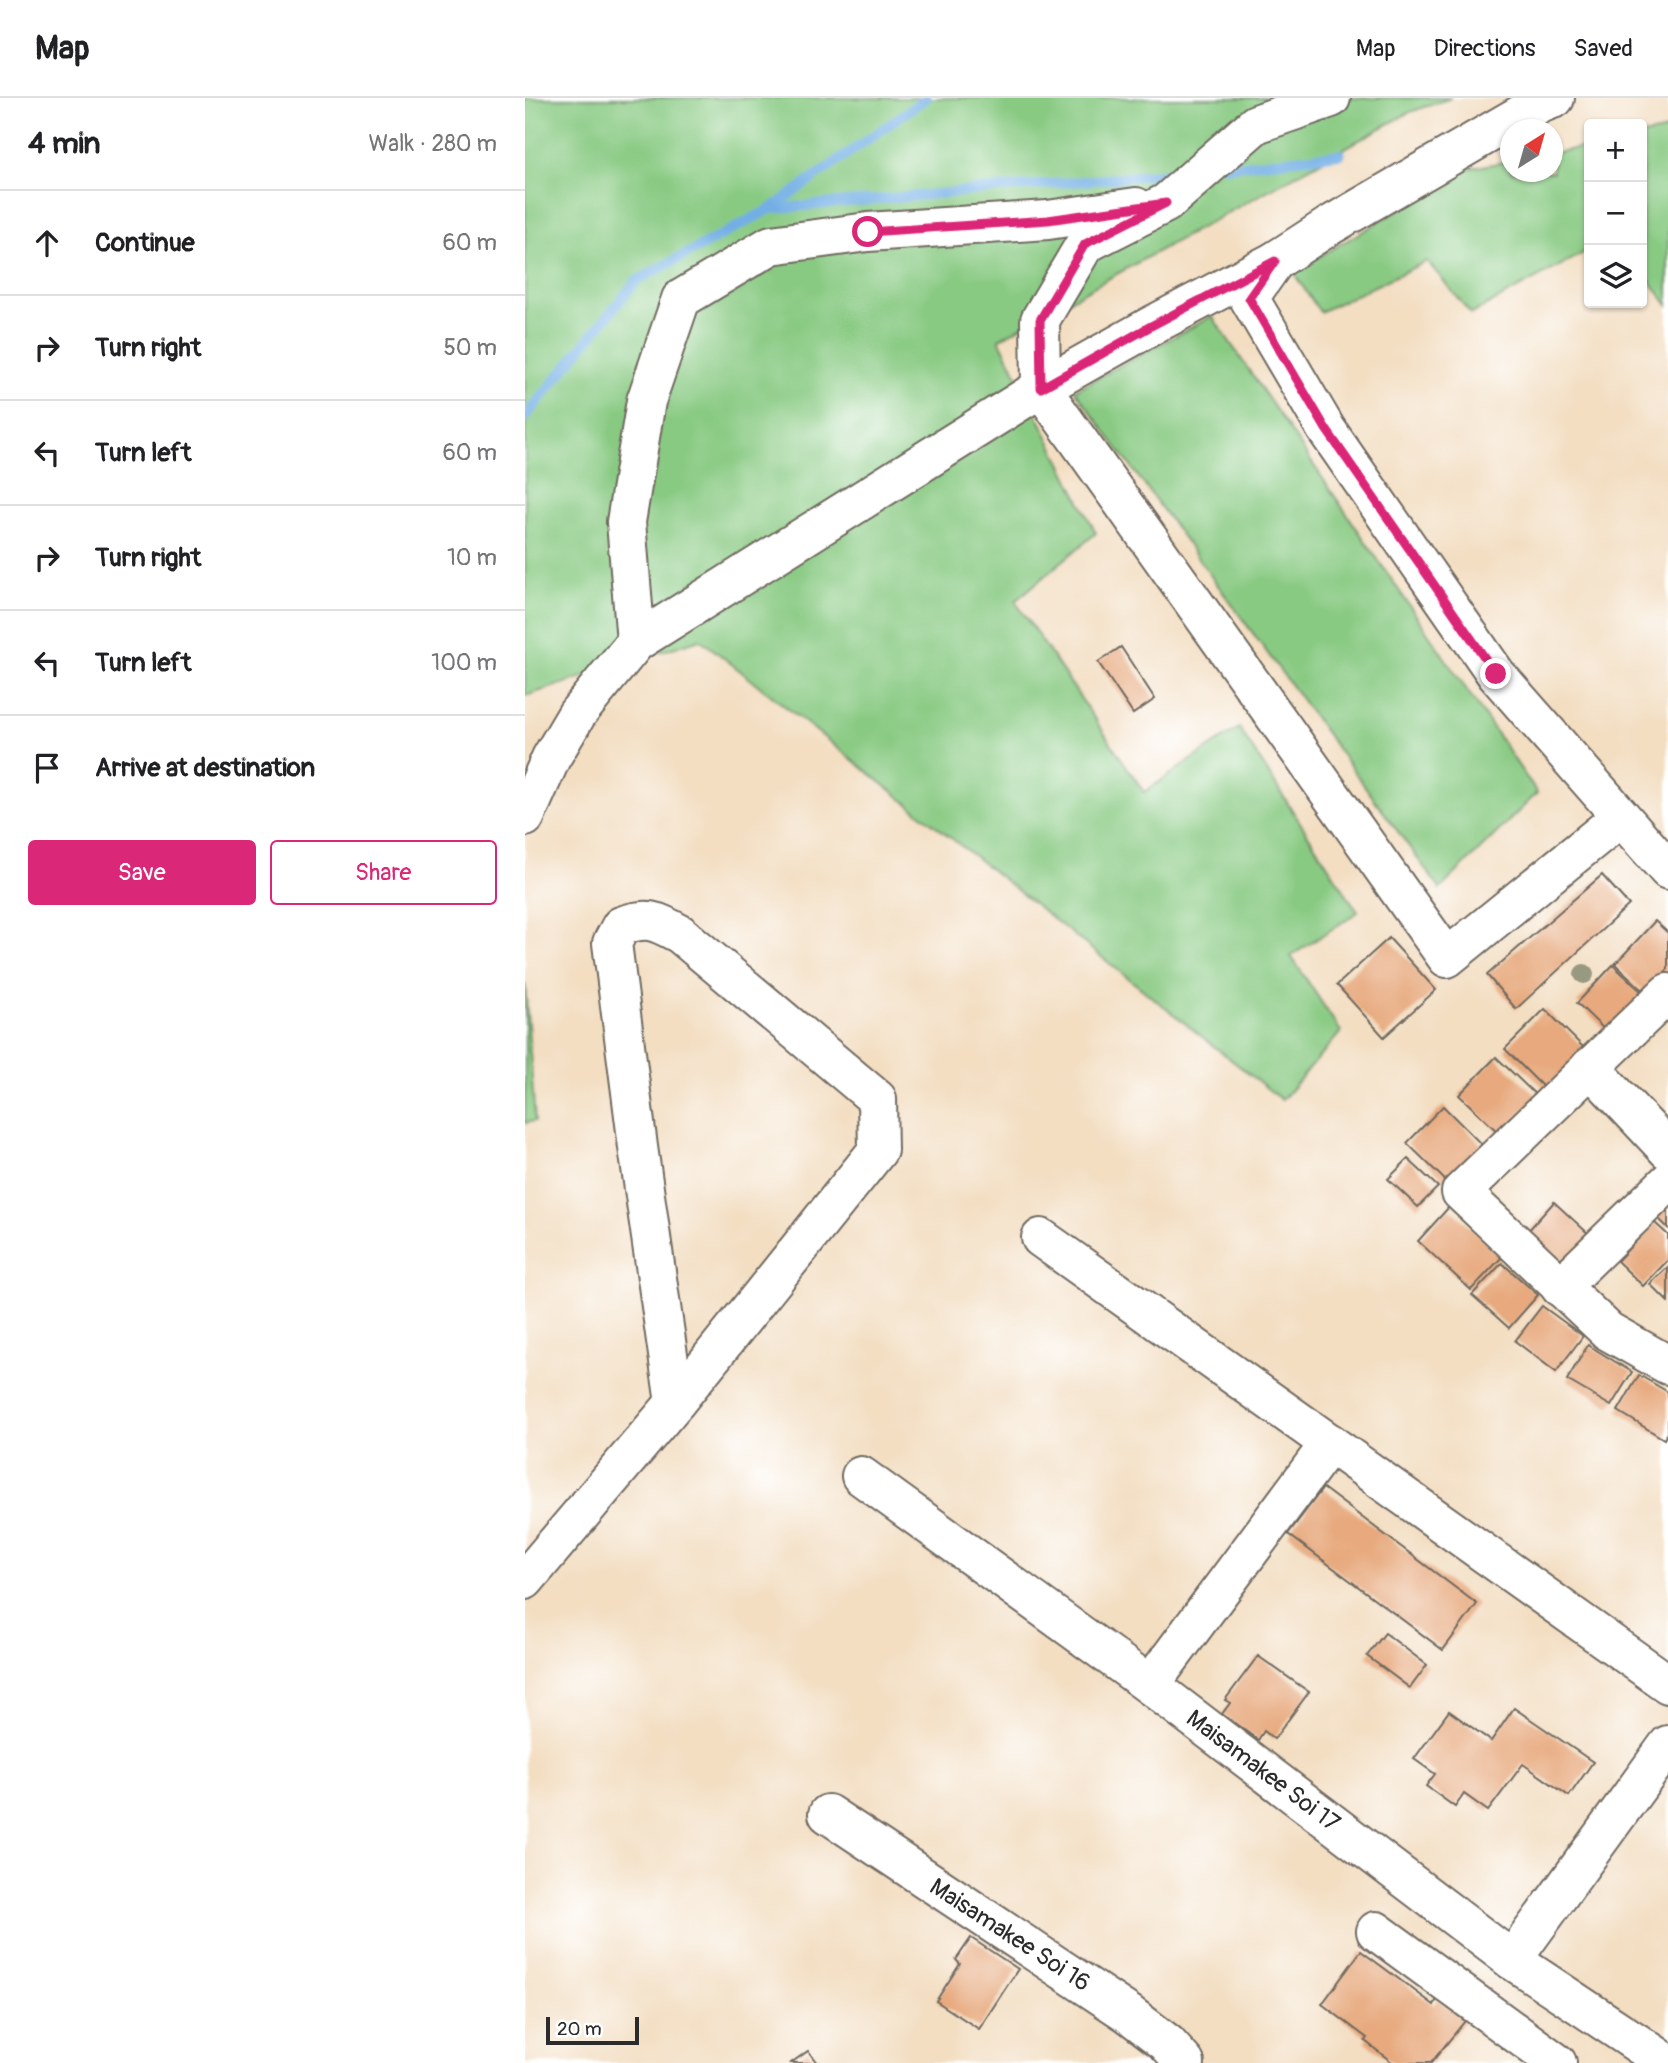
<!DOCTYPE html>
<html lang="en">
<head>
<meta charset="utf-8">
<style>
	:root { --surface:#fff; --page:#f2f2f2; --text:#202124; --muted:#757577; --line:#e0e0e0; --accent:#db2777 }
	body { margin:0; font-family:Pangolin,sans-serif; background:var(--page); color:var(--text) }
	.controls { position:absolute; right:21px; top:21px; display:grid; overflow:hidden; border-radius:7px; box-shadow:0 2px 5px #0004 }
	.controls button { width:63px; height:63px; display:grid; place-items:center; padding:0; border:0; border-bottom:2px solid var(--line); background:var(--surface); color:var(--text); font:35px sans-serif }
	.compass { position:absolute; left:975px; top:21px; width:63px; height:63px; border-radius:50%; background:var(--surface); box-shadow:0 2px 5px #0004; rotate:37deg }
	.scale { position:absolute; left:21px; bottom:18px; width:93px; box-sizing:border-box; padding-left:7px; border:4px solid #2b2b2b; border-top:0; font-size:19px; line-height:24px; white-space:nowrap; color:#2b2b2b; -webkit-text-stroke:5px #fff; paint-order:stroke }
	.stop { position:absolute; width:21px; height:21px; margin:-16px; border:5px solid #db2777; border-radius:50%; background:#fff }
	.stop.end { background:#db2777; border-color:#fff; box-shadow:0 2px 7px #0008 }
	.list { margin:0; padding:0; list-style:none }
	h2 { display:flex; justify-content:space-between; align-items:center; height:91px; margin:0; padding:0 28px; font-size:30px }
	h2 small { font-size:23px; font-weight:400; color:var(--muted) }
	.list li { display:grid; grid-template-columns:46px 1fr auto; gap:21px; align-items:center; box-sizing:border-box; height:105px; padding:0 28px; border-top:2px solid var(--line) }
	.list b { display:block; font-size:26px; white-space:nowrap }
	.list em { font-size:23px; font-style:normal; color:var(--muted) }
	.actions { display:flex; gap:14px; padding:21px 28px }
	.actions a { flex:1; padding:16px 0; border:2px solid var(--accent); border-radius:7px; text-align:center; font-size:24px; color:var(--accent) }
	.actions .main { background:var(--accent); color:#fff }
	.icon { flex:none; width:38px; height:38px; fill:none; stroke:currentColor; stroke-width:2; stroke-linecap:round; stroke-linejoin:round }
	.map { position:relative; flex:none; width:1143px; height:1965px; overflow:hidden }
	header { display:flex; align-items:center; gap:42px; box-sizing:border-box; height:98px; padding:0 35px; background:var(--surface); border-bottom:2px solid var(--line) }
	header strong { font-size:33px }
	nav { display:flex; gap:38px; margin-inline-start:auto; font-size:24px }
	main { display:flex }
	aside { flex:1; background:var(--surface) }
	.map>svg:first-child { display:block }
	.green { fill:#89ca83; stroke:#5a7a57; stroke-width:2 }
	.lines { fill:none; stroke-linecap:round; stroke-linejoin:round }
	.stream { stroke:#73afe5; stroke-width:10 }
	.building { fill:#e7a97d }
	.minor-casing { stroke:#716a60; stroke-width:42 }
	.minor { stroke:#fff; stroke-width:38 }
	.tree { fill:#979a80 }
	.route { stroke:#db2777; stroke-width:9 }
	.labels { text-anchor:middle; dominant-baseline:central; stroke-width:6; stroke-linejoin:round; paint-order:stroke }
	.street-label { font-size:24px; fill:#2b2b2b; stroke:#fff }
</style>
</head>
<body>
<header>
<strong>Map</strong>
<nav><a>Map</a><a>Directions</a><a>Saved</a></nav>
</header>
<main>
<aside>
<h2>4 min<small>Walk · 280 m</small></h2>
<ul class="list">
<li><svg class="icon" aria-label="ahead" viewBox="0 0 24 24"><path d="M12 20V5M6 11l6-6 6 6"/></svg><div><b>Continue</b></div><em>60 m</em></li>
<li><svg class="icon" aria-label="right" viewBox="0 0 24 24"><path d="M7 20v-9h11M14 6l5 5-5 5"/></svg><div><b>Turn right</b></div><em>50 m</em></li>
<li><svg class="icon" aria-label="left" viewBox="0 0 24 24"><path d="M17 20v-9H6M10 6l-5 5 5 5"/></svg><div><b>Turn left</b></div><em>60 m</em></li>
<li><svg class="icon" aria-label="right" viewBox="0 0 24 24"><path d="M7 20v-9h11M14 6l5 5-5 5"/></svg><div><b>Turn right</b></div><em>10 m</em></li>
<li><svg class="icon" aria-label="left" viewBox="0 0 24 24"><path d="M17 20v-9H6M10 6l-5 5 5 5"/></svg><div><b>Turn left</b></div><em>100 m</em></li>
<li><svg class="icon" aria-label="arrive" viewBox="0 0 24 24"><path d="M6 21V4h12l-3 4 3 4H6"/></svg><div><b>Arrive at destination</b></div></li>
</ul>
<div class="actions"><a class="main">Save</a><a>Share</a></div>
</aside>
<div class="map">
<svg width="1143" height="1965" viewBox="0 0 1143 1965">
	<rect width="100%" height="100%" fill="#fff"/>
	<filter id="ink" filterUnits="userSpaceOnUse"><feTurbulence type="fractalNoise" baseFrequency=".0143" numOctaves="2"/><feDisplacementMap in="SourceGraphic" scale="14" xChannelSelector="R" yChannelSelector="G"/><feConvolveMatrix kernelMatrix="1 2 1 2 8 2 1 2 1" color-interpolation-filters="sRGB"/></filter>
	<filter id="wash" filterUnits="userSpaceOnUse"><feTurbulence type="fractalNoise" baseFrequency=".00686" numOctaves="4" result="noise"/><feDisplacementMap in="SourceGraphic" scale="28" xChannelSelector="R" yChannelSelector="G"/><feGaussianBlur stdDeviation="1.57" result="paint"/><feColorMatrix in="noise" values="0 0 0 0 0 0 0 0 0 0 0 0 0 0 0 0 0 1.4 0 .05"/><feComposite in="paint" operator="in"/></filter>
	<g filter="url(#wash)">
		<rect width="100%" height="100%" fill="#f3dec2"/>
		<g class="green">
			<path d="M0,0H926L885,14L474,241L571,435L490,503L619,694L714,630L833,814L766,858L816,934L757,1002L175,541L0,598Z"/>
			<path d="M1143,32V207L1117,172V37Z"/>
			<path d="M1064,48V152L946,216L902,163L795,214L768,174L946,70L985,63L986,74H1028V55Z"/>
			<path d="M687,218L1012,695L915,791L550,292Z"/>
			<path d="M0,885L10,1023L0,1025Z"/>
		</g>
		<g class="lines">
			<g class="stream">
				<path d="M701,69L815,56"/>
				<path d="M245,111L658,74"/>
				<path d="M0,319L111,183L245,111L401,0"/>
			</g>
		</g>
		<g id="blocks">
			<g class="building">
				<path d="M596,549L630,601L608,616L573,564Z"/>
				<path d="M1077,777L1104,807L991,911L962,877Z"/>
				<path d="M1130,823L1143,835V871L1121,895L1090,866Z"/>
				<path d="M864,840L911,892L859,939L812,887Z"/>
				<path d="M1088,867L1119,896L1082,934L1052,905Z"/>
				<path d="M1020,911L1061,952L1021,992L980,951Z"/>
				<path d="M971,959L1013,999L976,1037L934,997Z"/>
				<path d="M918,1008L961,1051L926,1088L882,1045Z"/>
				<path d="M883,1061L913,1089L893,1109L863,1081Z"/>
				<path d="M1029,1104L1067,1139L1040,1169L1002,1134Z"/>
				<path d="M1143,1106V1130L1131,1118Z"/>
				<path d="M924,1109L977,1159L946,1192L893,1143Z"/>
				<path d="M1129,1124L1143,1137V1162L1118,1188L1092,1163Z"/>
				<path d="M977,1165L1013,1197L984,1230L947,1197Z"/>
				<path d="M1143,1169V1204L1125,1186Z"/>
				<path d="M1017,1208L1058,1238L1031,1274L990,1243Z"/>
				<path d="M1063,1247L1107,1274L1086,1308L1042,1282Z"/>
				<path d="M1114,1277L1143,1294V1334L1139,1341L1093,1313Z"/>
				<path d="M798,1390L952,1506L918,1552L763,1436Z"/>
				<path d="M860,1535L902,1567L885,1590L842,1558Z"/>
				<path d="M733,1558L784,1594L749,1641L739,1633L733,1642L697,1616L705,1605L700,1602Z"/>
				<path d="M989,1610L1068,1664L1044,1698L998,1666L963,1713L939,1696L930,1709L901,1688L910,1676L889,1661L924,1613L966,1643Z"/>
				<path d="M446,1840L493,1871L454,1931L411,1903L435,1866L431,1862Z"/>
				<path d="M836,1853L909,1907L912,1901L940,1923L906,1965H868L840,1943L842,1940L797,1906Z"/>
				<path d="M283,1953L292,1965H266Z"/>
			</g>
		</g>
	</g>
	<g filter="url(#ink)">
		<use href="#blocks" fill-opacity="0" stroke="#716a60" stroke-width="2"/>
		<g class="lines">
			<g class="minor-casing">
				<g id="minor">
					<path d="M806,0L731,26L641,105L560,146L515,222L516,290L922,860L1096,719"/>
					<path d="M750,163L724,200L801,331L971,576L1143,772"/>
					<path d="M111,544L101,424L121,303L156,201L246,147L343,134L523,122L611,109"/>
					<path d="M0,719L26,660L52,616L111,544L516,290L626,228L750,163L804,128L1014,6L1030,0"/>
					<path d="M1143,895L936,1094L1083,1233L1143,1267"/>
					<path d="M1065,969L1143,1052"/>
					<path d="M516,1140L1143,1586"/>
					<path d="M1035,1189L1143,1084"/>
					<path d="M336,1378L625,1587L987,1862L1142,1965"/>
					<path d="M0,1482L150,1305L353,1052L352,1001L155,836C131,823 123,818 96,828L87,845L113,1049L150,1305"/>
					<path d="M625,1587L805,1345"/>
					<path d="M303,1716L604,1916L642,1945L660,1965"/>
					<path d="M851,1833L1032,1965"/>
					<path d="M987,1862L1143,1647"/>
				</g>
			</g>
			<use href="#minor" class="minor"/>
		</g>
		<circle class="tree" cx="1059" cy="876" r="10"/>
	</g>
	<g class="lines" filter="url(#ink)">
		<path class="route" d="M343,134L523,122L641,105L560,146L515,222L516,290L626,228L750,163L724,200L801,331L971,576"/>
	</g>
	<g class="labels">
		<g class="street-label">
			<text transform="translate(738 1673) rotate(37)">Maisamakee Soi 17</text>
			<text transform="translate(485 1837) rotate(33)">Maisamakee Soi 16</text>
		</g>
	</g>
</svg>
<div class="controls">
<button>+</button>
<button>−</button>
<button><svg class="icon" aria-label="layers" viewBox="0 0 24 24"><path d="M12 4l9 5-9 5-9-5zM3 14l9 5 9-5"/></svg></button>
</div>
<svg class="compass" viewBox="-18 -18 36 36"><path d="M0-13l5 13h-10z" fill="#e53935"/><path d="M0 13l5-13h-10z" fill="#757577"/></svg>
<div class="scale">20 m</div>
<div class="stop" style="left:343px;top:134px"></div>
<div class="stop end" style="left:971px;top:576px"></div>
</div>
</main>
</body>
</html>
